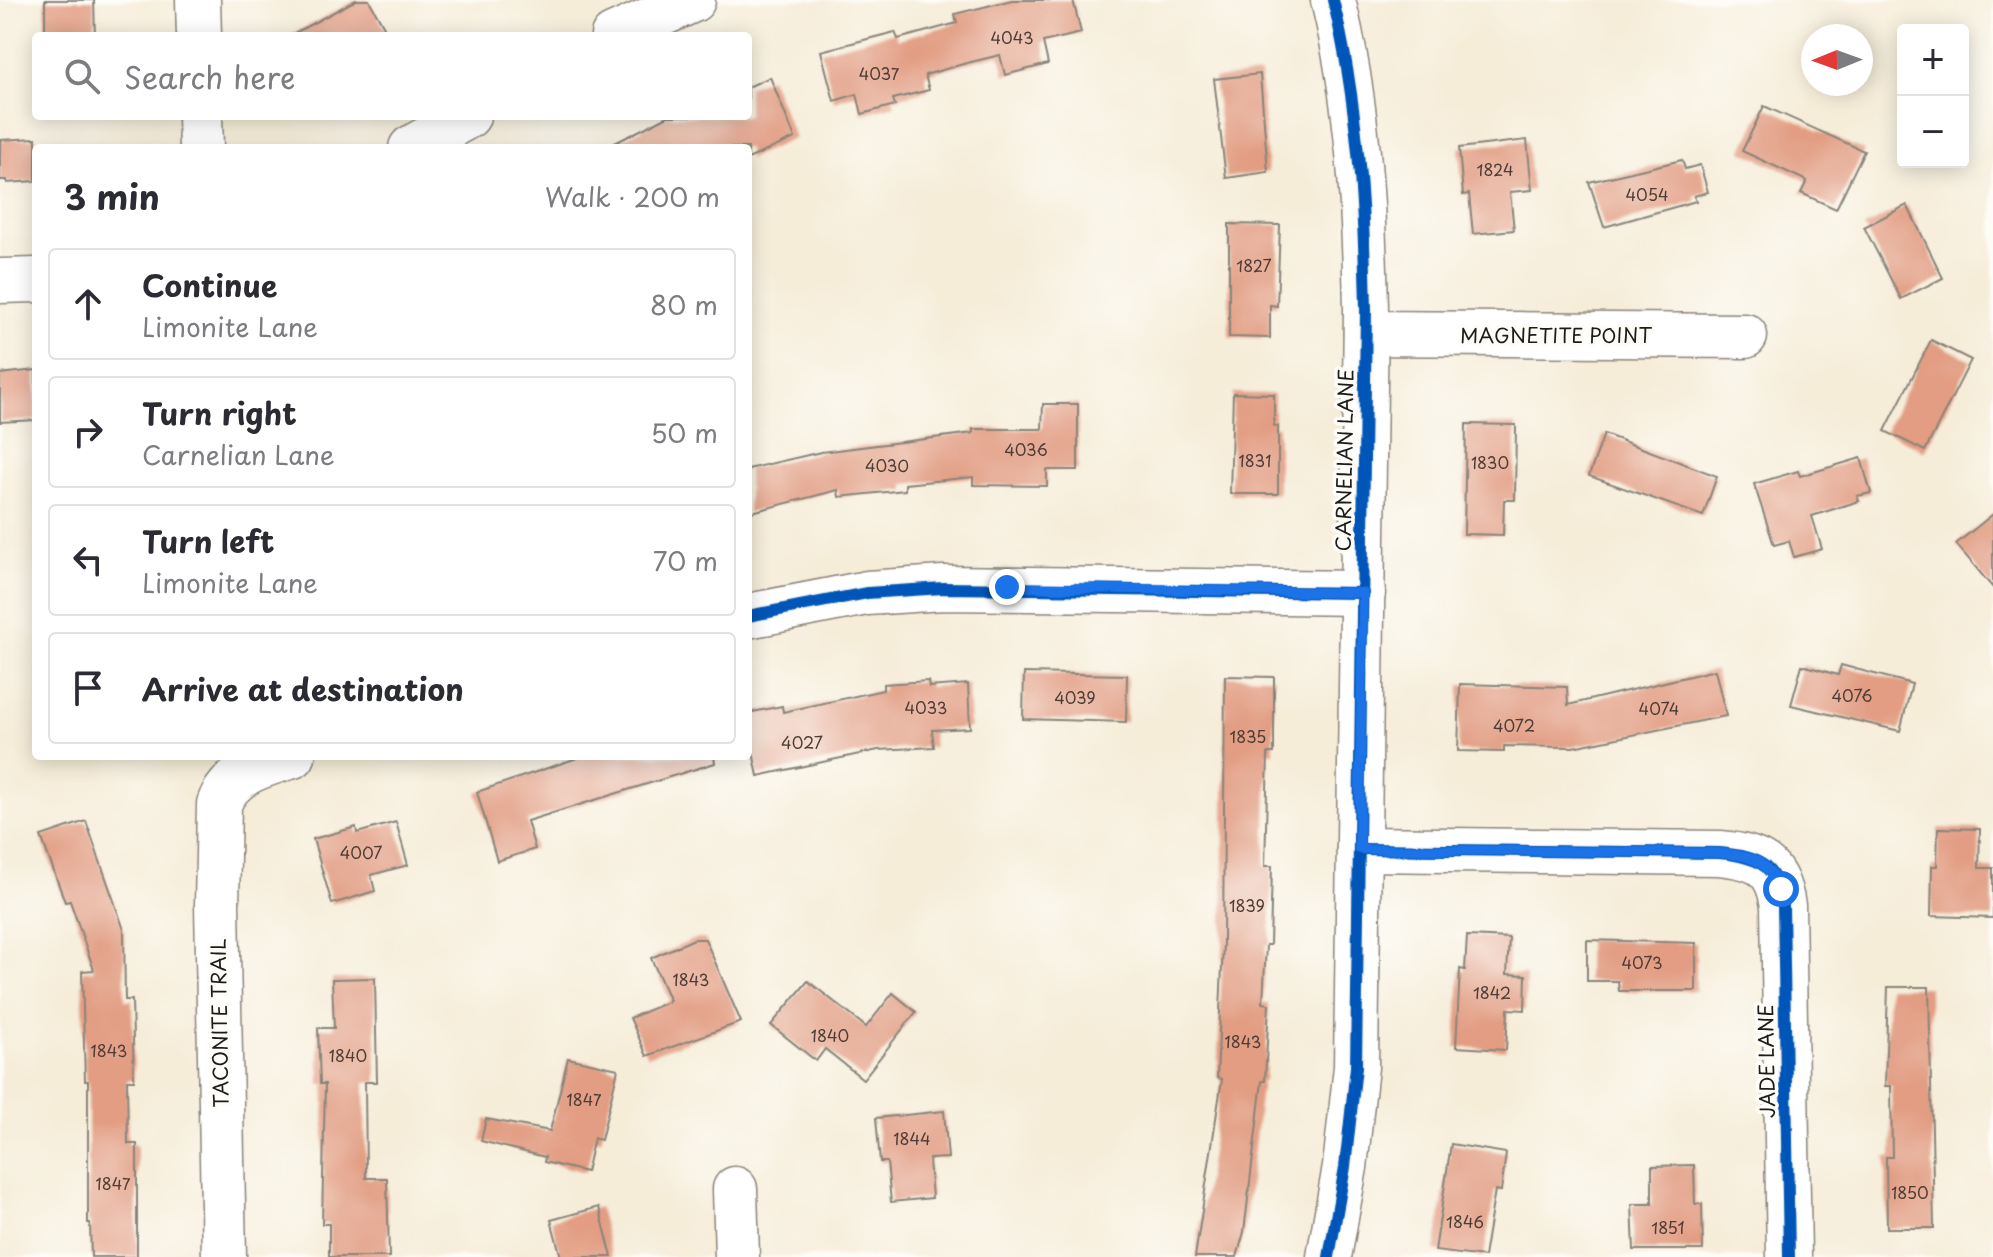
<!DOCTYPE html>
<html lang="en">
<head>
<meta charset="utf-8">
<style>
	:root { --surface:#fff; --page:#f2f2f3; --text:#2b2b33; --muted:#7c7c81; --line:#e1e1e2 }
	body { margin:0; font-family:"Playpen Sans",sans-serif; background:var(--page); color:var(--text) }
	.controls { position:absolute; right:24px; top:24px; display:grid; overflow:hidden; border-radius:8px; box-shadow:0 4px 20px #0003 }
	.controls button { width:72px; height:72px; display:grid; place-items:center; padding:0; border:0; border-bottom:2px solid var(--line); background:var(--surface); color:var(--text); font:40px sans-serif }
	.compass { position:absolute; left:1801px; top:24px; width:72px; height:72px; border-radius:50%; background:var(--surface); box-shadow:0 4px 20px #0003; rotate:269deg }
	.stop { position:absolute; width:24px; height:24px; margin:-18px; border:6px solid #1a73e8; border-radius:50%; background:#fff }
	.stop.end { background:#1a73e8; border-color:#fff; box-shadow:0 2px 8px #0008 }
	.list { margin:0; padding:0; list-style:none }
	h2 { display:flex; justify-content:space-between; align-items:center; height:104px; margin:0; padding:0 32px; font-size:34px }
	h2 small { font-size:26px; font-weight:400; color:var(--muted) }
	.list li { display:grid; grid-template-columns:52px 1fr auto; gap:24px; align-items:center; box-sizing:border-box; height:112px; margin:0 16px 16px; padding:0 16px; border:2px solid var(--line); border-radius:8px }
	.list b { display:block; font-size:30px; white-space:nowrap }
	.list p { margin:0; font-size:26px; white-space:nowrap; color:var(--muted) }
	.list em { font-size:26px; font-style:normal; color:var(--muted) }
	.icon { flex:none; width:44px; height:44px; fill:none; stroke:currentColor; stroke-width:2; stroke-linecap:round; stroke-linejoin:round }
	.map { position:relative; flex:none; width:1993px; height:1257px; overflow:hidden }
	.search { position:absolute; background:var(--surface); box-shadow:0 4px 20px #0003; left:32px; top:32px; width:720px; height:88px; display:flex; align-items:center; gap:20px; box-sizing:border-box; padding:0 28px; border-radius:8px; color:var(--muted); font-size:30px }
	.panel { position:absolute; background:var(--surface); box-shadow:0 4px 20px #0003; left:32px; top:144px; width:720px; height:616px; border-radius:8px }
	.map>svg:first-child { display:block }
	.building { fill:#e29d83 }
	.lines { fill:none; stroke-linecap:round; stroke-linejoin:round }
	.minor-casing { stroke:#89847a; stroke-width:47 }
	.minor { stroke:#fff; stroke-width:44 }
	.cycleway-casing { stroke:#fdfcf7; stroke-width:17 }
	.cycleway { stroke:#0057b8; stroke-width:12 }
	.route { stroke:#1a73e8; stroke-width:10 }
	.labels { text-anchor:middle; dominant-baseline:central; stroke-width:7; stroke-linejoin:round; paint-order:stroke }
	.number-label { font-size:16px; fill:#4e3c36 }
	.street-label { font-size:20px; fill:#1c1c1c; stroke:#fdfcf7 }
</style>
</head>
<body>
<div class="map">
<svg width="1993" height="1257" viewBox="0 0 1993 1257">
	<rect width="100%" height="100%" fill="#fdfcf7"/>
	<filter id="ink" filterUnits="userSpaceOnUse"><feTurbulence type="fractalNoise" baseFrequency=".0125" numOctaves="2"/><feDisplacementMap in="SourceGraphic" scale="16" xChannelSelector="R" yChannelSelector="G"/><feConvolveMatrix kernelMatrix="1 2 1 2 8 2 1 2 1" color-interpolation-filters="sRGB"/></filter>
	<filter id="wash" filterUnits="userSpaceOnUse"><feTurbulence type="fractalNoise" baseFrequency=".006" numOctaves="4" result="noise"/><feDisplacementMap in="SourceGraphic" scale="32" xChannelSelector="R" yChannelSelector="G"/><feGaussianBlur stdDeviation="1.8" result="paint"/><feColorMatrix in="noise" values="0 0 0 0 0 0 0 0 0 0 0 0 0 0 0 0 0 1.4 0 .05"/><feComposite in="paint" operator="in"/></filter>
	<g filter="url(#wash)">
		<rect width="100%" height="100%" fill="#f6edd9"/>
		<g id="blocks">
			<g class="building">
				<path d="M45,0H94L95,36H45Z"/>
				<path d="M356,0H369L389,36H289Z"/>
				<path d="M1012,0H1073L1081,33L1043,42L1048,64L1005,75L1000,55L963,64L925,75L929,90L893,99L895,105L862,114L857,94L834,101L821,51L895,32L898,39L957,23L955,14Z"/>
				<path d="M1260,74L1268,172L1226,178L1214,79Z"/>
				<path d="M770,77L795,138L748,159V148H605L668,116H748V87Z"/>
				<path d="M1764,106L1864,151L1836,209L1801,193L1807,181L1742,151Z"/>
				<path d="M36,138V181L7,183V180H0V140Z"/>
				<path d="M1527,140L1532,190L1510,192L1514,230L1473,234L1469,194L1463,195L1459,148Z"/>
				<path d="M1682,160L1685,169L1700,165L1708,192L1694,196L1696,201L1604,227L1589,182Z"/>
				<path d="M1907,205L1943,278L1901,299L1864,227Z"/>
				<path d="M1229,224L1280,225L1277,306L1270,305V338L1229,337Z"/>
				<path d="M1931,340L1971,360L1925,451L1885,431Z"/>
				<path d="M36,370V420L0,422V374Z"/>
				<path d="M1233,393L1274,394V426H1278V494H1230Z"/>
				<path d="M1043,404H1078V470H1047V486L973,485V477L905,484V490L839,497L838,490L748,513V469L821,452L973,433V429H1042Z"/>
				<path d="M1466,424L1516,425L1515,500H1504L1503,535L1464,534Z"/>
				<path d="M1604,434L1717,476L1703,516L1589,476Z"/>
				<path d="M1861,458L1871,493L1857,496L1859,501L1812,516L1822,549L1794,557L1789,541L1774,545L1754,484L1798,471L1800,476Z"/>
				<path d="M1993,514V588L1956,544Z"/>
				<path d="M1802,665L1838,675L1841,665L1912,684L1900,731L1791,705Z"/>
				<path d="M1715,670L1726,716L1573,747L1504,746V752L1458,751L1460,684L1567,687L1568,705Z"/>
				<path d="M1024,673L1127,675L1126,722L1023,719Z"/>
				<path d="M1225,676L1274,677V753H1268L1265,866H1272L1270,945H1266L1263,1003L1269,1004L1265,1081H1262L1244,1232L1237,1257H1195L1222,1079L1217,1078L1223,944Z"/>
				<path d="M928,681L929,687L968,684L970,728L932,730L934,747L878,750L758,776L753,752L748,753V713L782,706L783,712L883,690V684Z"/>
				<path d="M583,756H714L715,763L527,821L535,849L497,861L477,792Z"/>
				<path d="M86,821L124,930L125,1000H132L134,1080H127L128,1144H137V1257H91L90,1223H88V1081H85L82,971L94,970L70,901L65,902L41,836Z"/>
				<path d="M396,822L408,865L371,875L375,891L332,904L313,839L356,827L357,833Z"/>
				<path d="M1938,828L1980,829L1979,868H1993V918L1931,916L1932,866H1937Z"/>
				<path d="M1467,936L1509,938L1507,974L1526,975L1525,1010L1508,1009L1506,1050L1456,1047L1460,969L1465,970Z"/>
				<path d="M694,939H705L741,1022L647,1056L630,1018L670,1001L651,958Z"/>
				<path d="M1587,940L1696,943V991H1619L1618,981H1587Z"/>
				<path d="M375,978L377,1082H365L366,1178H387L389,1257H329V1224H322L325,1084H320L318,1028H334L332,979Z"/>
				<path d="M808,981L866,1027L893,993L916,1012L863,1079L825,1049L816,1061L771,1025Z"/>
				<path d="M1888,987H1929L1934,1228H1887L1886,1157H1892L1891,1086H1885Z"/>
				<path d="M568,1058L618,1069L601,1140L594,1138L586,1172L544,1162L545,1157L481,1141L486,1119L550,1131Z"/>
				<path d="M944,1111L948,1158L929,1159L932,1198L891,1202L887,1162H880L876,1118Z"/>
				<path d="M1451,1144L1506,1153L1501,1191L1495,1190L1484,1257L1435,1251Z"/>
				<path d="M1694,1165L1695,1204H1702L1703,1250H1634L1632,1204H1652V1166Z"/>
				<path d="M599,1207L612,1257H561L551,1220Z"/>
			</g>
		</g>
	</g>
	<g filter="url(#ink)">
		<use href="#blocks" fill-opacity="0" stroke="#89847a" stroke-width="2"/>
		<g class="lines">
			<g class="minor-casing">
				<g id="minor">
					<path d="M198,0L199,36"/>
					<path d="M613,36L693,0"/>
					<path d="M200,116L201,148"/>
					<path d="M411,148L468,116"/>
					<path d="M0,281L36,280"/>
					<path d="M1366,333L1745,336"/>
					<path d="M748,616L867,593L943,588L1363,593"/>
					<path d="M1359,849L1720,853C1759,857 1777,865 1783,906L1789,1257"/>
					<path d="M735,1189L737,1257"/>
					<path d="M224,1257L217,905L219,804C231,772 263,765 293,756"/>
					<path d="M1329,1257L1345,1167L1356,1067L1366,310C1364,206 1358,102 1333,0"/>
				</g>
			</g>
			<use href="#minor" class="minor"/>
			<g class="cycleway-casing">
				<g id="cycleway">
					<path d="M748,616L867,593L943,588L1363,593"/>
					<path d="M1359,849L1720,853C1759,857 1777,865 1783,906L1789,1257"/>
					<path d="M1329,1257L1345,1167L1356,1067L1366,310C1364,206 1358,102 1333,0"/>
				</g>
			</g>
			<use href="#cycleway" class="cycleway"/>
		</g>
	</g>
	<g class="lines" filter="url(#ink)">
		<path class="route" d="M1007,587L1363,593L1359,849L1720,853C1752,856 1766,860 1781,889"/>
	</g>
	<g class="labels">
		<g class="number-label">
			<text x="1012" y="37">4043</text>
			<text x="879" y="73">4037</text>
			<text x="1495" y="169">1824</text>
			<text x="1647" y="194">4054</text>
			<text x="1254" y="265">1827</text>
			<text x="1026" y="449">4036</text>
			<text x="1255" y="460">1831</text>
			<text x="1490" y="462">1830</text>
			<text x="887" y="465">4030</text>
			<text x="1852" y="695">4076</text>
			<text x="1075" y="697">4039</text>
			<text x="926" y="707">4033</text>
			<text x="1659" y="708">4074</text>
			<text x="1514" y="725">4072</text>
			<text x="1248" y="736">1835</text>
			<text x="802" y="742">4027</text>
			<text x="361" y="852">4007</text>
			<text x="1247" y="905">1839</text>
			<text x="1642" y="962">4073</text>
			<text x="691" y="979">1843</text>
			<text x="1492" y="992">1842</text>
			<text x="830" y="1035">1840</text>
			<text x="1243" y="1041">1843</text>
			<text x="109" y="1050">1843</text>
			<text x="348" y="1055">1840</text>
			<text x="584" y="1099">1847</text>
			<text x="912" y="1138">1844</text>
			<text x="113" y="1183">1847</text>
			<text x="1910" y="1192">1850</text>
			<text x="1465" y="1221">1846</text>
			<text x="1668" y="1227">1851</text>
		</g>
		<g class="street-label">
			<text x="1556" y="335">MAGNETITE POINT</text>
			<text transform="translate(1344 460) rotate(-89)">CARNELIAN LANE</text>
			<text transform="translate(219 1023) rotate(-91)">TACONITE TRAIL</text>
			<text transform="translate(1766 1061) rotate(-91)">JADE LANE</text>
		</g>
	</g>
</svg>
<div class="controls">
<button>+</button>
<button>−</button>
</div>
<svg class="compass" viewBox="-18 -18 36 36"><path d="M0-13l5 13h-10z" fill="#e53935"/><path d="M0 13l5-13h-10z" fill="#7c7c81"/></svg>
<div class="stop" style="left:1781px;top:889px"></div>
<div class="stop end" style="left:1007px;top:587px"></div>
<div class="search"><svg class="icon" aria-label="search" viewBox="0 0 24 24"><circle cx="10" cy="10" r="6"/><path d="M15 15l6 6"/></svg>Search here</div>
<section class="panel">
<h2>3 min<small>Walk · 200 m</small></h2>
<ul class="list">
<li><svg class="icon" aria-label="ahead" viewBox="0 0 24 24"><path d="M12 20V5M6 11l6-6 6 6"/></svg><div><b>Continue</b><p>Limonite Lane</p></div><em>80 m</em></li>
<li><svg class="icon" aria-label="right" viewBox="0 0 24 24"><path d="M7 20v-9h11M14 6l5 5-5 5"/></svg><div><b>Turn right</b><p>Carnelian Lane</p></div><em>50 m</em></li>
<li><svg class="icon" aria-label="left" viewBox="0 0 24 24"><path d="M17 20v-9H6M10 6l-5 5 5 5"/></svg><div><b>Turn left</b><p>Limonite Lane</p></div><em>70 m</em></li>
<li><svg class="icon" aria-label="arrive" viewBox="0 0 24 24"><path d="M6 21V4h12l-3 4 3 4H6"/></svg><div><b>Arrive at destination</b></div></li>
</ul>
</section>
</div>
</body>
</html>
